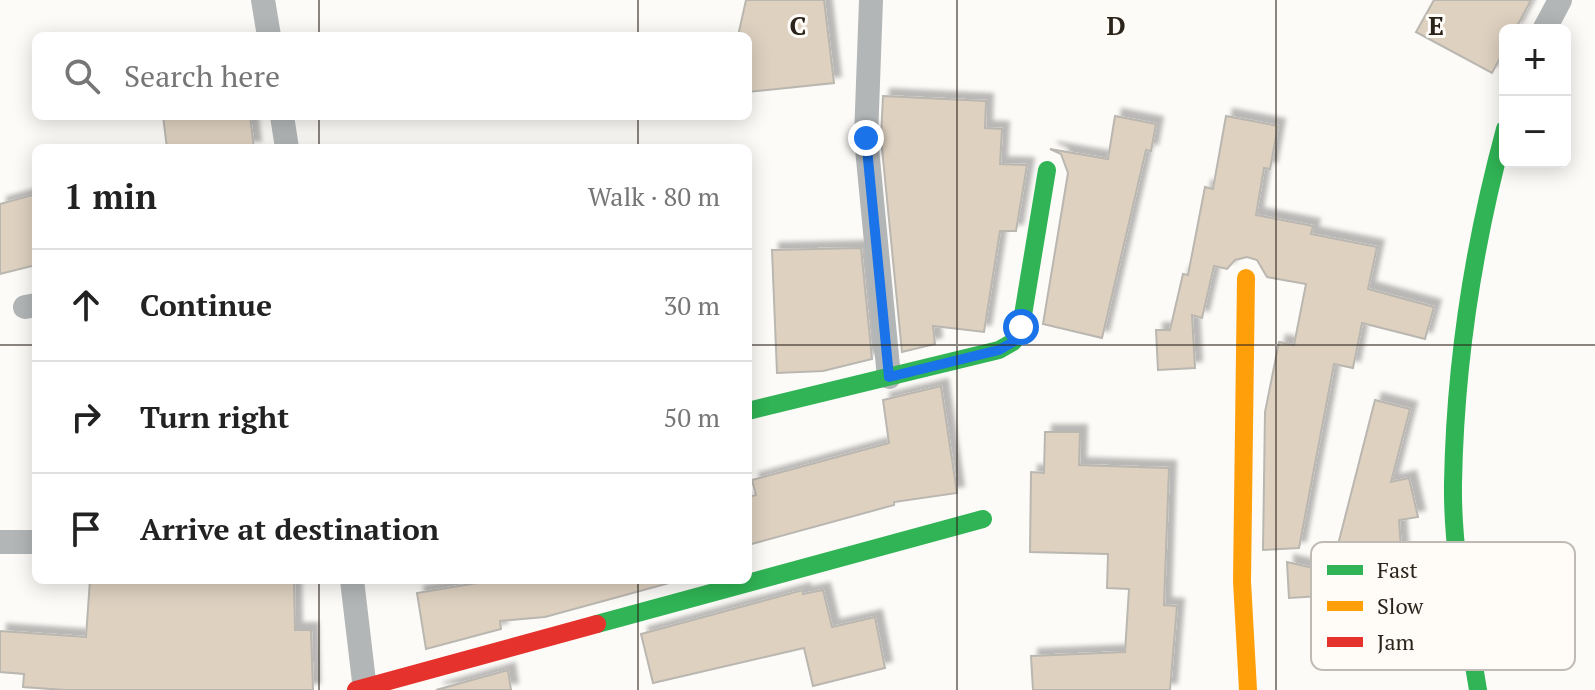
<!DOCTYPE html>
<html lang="en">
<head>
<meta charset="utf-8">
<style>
	:root { --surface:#fff; --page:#f6f6f6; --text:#222; --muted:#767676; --line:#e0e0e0 }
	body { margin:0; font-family:"PT Serif",serif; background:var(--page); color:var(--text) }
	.controls { position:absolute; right:24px; top:24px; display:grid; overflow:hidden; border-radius:12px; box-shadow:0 4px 20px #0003 }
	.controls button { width:72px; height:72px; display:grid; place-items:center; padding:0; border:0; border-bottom:2px solid var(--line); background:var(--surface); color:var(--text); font:40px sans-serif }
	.stop { position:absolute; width:24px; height:24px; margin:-18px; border:6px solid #1a73e8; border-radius:50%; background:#fff }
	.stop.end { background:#1a73e8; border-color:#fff; box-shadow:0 2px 8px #0008 }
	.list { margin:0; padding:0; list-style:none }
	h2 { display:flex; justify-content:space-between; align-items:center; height:104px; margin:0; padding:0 32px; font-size:34px }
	h2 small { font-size:26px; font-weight:400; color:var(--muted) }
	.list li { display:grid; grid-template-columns:52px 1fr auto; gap:24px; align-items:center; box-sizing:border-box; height:112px; padding:0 32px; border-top:2px solid var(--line) }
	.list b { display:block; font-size:30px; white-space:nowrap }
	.list em { font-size:26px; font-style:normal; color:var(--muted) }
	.icon { flex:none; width:44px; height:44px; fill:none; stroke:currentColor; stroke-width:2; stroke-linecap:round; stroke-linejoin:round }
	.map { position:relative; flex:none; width:1595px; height:690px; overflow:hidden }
	.search { position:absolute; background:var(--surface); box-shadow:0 4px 20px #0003; left:32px; top:32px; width:720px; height:88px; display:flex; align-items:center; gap:20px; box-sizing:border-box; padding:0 28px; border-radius:12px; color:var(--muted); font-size:30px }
	.panel { position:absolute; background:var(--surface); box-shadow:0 4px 20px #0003; left:32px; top:144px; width:720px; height:440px; border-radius:12px }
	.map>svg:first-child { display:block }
	.building { fill:#ded1c0; stroke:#bab6b0; stroke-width:2; filter:url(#shadow) }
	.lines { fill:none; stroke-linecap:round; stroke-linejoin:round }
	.street { stroke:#b2b6b7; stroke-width:24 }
	.fast { stroke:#30b455; stroke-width:18 }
	.slow { stroke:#ff9f0a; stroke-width:18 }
	.jam { stroke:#e5322d; stroke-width:18 }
	.route { stroke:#1a73e8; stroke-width:10 }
	.grid { fill:none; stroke:#2b241b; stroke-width:2; stroke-opacity:0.55 }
	.key { fill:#fffbf6; stroke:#bfbab4; stroke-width:2 }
	.key-label { font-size:22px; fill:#2b241b }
	.grid-label { font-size:26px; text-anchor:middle; font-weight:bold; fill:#2b241b; stroke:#fffbf6; stroke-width:6; stroke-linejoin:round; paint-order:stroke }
</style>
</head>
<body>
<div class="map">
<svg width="1595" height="690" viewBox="0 0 1595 690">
	<defs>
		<filter id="shadow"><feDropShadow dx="7" dy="-7" stdDeviation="2" flood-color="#0004"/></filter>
	</defs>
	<rect width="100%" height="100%" fill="#fdfbf8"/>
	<g class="building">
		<path d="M746,0H824L834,83L748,92V36H738Z"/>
		<path d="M1434,0H1531L1515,30H1505V49L1492,73L1416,32Z"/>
		<path d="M883,96L986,101L985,128L1002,129L1000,164L1027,165L1016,231H1000L984,332L933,326L935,344L902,352L881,138Z"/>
		<path d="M163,116H250L254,148H167Z"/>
		<path d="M1115,116L1156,124L1151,151L1146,150L1102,338L1043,324L1068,173L1061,154L1050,149L1108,159Z"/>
		<path d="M1226,116L1278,126L1270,169L1264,168L1256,215L1313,226L1311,234L1377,247L1368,289L1434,307L1425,339L1362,323L1353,368L1334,364L1299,548L1263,550L1265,412L1279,342L1294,345L1306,284L1267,277L1257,260L1247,257L1235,260L1227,269L1214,266L1202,318L1192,315L1195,368L1158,370L1156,330H1170L1183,274L1188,275L1205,187L1213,189Z"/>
		<path d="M36,194V265L0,274V204Z"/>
		<path d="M861,248L872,359L823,371L777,373L772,250Z"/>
		<path d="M941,386L957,493L894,502V505L748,545V497L756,495L752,480L889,443L883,400Z"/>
		<path d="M1375,400L1410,409L1391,482L1409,478L1418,517L1399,520L1404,591L1289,598L1287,562L1331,572Z"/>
		<path d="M1045,432H1080L1079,465L1169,468L1164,605L1177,606L1170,690H1033L1031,656L1125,652L1129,589L1107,588L1108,554L1030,552L1031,472L1044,473Z"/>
		<path d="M90,580H294L295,630H311L313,690H65L23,687L24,674L0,672V631L86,637Z"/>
		<path d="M495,580H680L545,617L500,621L501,629L426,649L417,593Z"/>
		<path d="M803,590V594L823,590L832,627L875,617L885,668L813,686L804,648L653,683L641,634Z"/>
		<path d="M508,670L511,690H436Z"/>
	</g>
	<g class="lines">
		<g class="street">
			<path d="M263,0L269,36"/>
			<path d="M871,0L866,138L889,377"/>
			<path d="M1544,30L1560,0"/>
			<path d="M282,116L287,148"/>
			<path d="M25,307L36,305"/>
			<path d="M0,542H36"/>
			<path d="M352,580L365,690"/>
		</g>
		<g class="fast">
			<path d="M748,411L999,350L1013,342L1021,327L1047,170"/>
			<path d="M597,624L983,519"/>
			<path d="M1478,690C1467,622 1452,553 1453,484C1455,366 1474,243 1505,129"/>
		</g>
		<path class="slow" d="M1246,278L1242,581L1248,690"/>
		<path class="jam" d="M356,690L597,624"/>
	</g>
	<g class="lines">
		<path class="route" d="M866,138L889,377L999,350L1013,342L1021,327"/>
	</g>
	<path class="grid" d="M319,0V36M638,0V36M957,0V690M1276,0V690M319,116V148M638,116V148M0,345H36M748,345H1595M319,580V690M638,580V690"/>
	<rect x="1311" y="542" width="264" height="128" rx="12" class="key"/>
	<rect x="1327" y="565" width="36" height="10" fill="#30b455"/>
	<rect x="1327" y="601" width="36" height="10" fill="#ff9f0a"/>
	<rect x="1327" y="637" width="36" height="10" fill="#e5322d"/>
	<g class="key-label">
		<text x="1377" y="578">Fast</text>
		<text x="1377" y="614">Slow</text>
		<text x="1377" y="650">Jam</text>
	</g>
	<g class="grid-label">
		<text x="798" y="35">C</text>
		<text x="1116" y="35">D</text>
		<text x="1436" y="35">E</text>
	</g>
</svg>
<div class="controls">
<button>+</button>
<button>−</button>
</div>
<div class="stop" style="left:1021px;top:327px"></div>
<div class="stop end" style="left:866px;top:138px"></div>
<div class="search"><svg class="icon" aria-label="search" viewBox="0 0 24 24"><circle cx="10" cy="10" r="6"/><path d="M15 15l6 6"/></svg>Search here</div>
<section class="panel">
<h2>1 min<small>Walk · 80 m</small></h2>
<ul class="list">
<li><svg class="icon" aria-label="ahead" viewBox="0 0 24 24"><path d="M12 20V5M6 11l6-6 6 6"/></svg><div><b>Continue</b></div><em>30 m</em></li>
<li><svg class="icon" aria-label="right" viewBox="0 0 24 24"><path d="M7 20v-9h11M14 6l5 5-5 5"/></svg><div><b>Turn right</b></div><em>50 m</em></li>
<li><svg class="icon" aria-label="arrive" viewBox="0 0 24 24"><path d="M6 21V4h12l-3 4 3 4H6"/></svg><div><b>Arrive at destination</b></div></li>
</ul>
</section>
</div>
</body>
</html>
